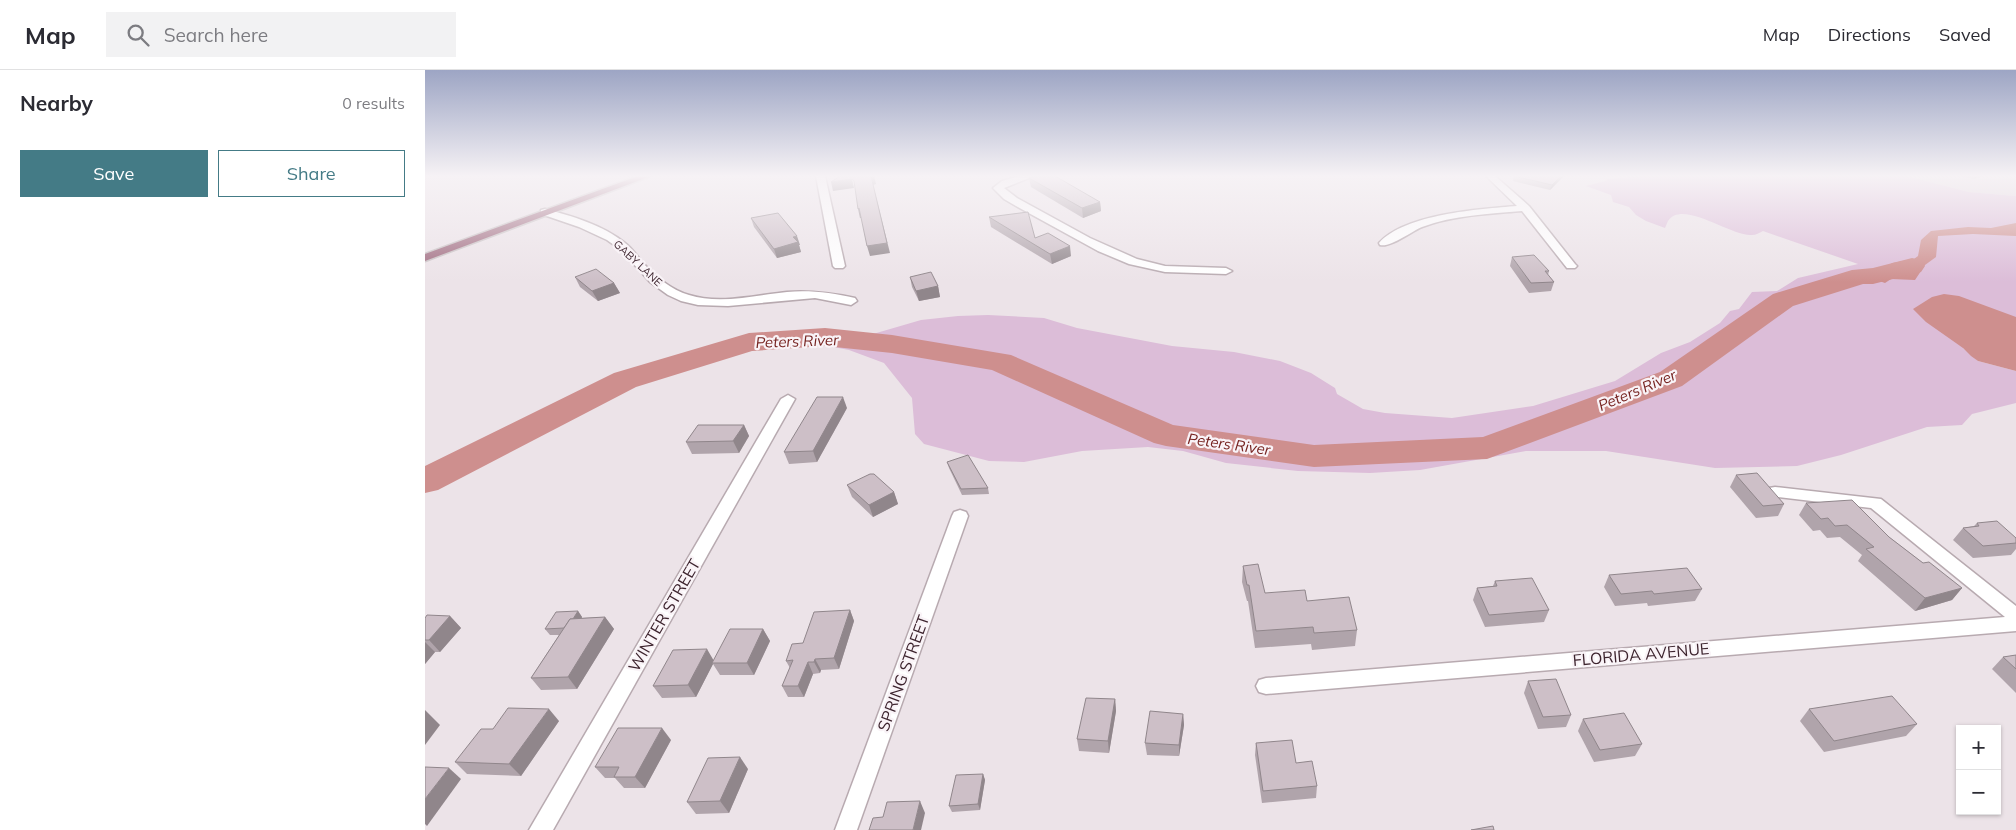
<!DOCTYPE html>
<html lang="en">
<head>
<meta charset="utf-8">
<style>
	:root { --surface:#fff; --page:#f2f2f3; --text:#2b2b33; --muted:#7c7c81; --line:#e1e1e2; --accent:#447b86 }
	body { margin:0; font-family:Mulish,sans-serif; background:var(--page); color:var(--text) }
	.controls { position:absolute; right:15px; bottom:15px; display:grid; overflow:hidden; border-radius:0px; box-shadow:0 1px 4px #0004 }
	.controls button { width:45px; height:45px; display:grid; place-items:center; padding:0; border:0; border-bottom:1px solid var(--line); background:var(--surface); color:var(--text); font:25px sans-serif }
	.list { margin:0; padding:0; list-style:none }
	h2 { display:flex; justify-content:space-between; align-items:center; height:65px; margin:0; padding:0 20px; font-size:21px }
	h2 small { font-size:16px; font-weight:400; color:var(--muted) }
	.actions { display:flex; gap:10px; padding:15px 20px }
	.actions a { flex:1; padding:11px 0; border:1px solid var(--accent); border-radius:0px; text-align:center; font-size:18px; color:var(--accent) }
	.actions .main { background:var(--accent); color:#fff }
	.icon { flex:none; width:28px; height:28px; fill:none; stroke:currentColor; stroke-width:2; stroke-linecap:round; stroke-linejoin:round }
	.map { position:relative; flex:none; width:1591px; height:760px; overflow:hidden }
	header { display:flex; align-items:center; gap:30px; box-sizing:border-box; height:70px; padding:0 25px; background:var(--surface); border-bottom:1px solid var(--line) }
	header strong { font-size:24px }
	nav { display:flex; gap:28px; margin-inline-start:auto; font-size:18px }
	.search { width:350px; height:45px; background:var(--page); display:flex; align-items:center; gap:12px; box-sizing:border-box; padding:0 18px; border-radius:0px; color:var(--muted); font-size:19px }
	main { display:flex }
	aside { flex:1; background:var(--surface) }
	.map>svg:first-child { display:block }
	.built { fill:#e0d4db }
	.green { fill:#dcbdd8 }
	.water { fill:#ce8f8e }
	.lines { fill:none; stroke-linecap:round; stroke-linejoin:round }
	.river { fill:#ce8f8e; fill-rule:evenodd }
	.street-casing { stroke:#b8aab0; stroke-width:3 }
	.primary-casing { stroke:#c9c2c4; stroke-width:3 }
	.street { fill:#fff; fill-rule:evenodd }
	.primary { fill:#9f6a7f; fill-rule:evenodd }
	.wall { fill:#b0a4ab }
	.shaded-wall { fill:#90868b }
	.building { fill:#cdbfc7; stroke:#90868b }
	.labels { text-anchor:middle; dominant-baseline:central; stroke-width:4.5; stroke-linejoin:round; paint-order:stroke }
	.far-street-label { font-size:11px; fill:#3d242e; stroke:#f9f3f7 }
	.water-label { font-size:15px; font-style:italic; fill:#762320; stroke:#f9f3f7 }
	.near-street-label { font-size:16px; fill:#3d242e; stroke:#f9f3f7 }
</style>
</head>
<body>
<header>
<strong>Map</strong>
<div class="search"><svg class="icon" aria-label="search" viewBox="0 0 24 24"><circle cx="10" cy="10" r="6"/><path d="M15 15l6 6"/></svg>Search here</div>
<nav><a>Map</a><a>Directions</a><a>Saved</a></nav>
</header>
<main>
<aside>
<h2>Nearby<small>0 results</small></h2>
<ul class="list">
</ul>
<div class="actions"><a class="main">Save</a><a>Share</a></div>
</aside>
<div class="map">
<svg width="1591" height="760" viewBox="0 0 1591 760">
	<rect width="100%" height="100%" fill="#ece3e8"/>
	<path class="built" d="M1482,106H1591V126L1544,122Z"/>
	<path class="green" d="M1218,106H1482L1544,122L1591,126V247L1538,278L1553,291L1591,301V333L1547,344L1537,355L1502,357L1416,385L1372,396L1290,398L1181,381H1101L995,400L945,403L873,401L801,393L758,381L723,377L657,381L599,392L564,391L499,374L490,364L487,328L459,293L424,280L403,276L401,271L416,267L448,264L496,250L533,246L563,245L619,248L652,258L747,276L809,282L855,291L886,303L910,318L912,324L938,339L960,343L1027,348L1108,336L1190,311L1236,283L1265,272L1295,253L1305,241L1314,239L1327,222L1352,221L1373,208L1433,194L1338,161C1334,163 1331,165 1327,165C1306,167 1258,129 1243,151C1242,153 1241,156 1240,158L1221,151L1211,145L1204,137L1188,132L1186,125L1161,116L1180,111L1183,109Z"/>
	<g class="water">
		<path d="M1591,153V166L1548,164L1513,166L1511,187L1500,195L1490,210L1466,209L1460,213L1431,203L1461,199L1467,193L1489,189L1493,186L1496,170L1506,161L1543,157L1566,158Z"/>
		<path d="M1519,224L1534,226L1591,247V301L1553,291L1546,286L1538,278L1501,252L1488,239L1507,227Z"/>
	</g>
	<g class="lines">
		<path class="river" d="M1487,188L1496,190L1500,196L1496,202L1448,214H1438L1368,236L1257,316L1062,389L889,397L741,376L729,373L567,300L467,283L400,276L327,281L211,317L13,420L0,423V396L189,303L324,263L400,258L467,265L586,285L748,355L889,375L1058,367L1235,302L1348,224L1427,200L1448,198Z"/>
		<g class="street-casing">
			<g id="street">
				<path d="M391,106H400L420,196L418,198H410L408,196Z"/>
				<path d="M595,106H609L579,118L592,128L665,168L712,189L740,196L801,198L807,201L801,204L740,202L704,194L673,181L591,136L579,129L568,118L577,111Z"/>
				<path d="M1061,106H1070L1104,136L1150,194L1152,196L1150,198H1142L1097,141C1064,144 1029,145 997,157C987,161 965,178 955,175L954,173C980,144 1054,139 1092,136Z"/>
				<path d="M120,139C147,146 178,155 200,173C207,178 212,186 218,193C230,206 246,220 264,225C295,235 331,225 362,222C386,220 407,223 430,228L432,231L426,235L390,228L303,236L273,235L256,231L243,225L225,212L196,180L182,170L154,157L116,144V140Z"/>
				<path d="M363,325L370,329L128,760H104L356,329Z"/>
				<path d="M1350,417L1456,429L1591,536V561L841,624L834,622L831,616L834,610L841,608L1580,547L1446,438L1344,426L1342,422L1344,418Z"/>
				<path d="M535,440L541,442L543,446L432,760H410L527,446L529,442Z"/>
			</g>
		</g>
		<g class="primary-casing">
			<path id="primary" d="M213,106H226L0,191V184Z"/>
		</g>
		<use href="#street" class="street"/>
		<use href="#primary" class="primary"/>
	</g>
	<g class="wall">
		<path d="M1089,106H1139L1125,120L1088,111Z"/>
		<path d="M1536,106H1557L1549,109Z"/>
		<path d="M604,108L675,132L676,141L658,148L606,117Z"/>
		<path d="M564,147L610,168L646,186L627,194L566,157Z"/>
		<path d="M326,148L375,175H374L376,182L352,188L329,157Z"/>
		<path d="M1087,187L1124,201L1123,205L1129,212L1126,221L1104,223L1085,196Z"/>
		<path d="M150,207L189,213L195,223L173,231L155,217Z"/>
		<path d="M485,207L513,216L515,227L494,231L487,217Z"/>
		<path d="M422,338L392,392L364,394L359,382Z"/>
		<path d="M319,355L324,366L314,383L267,384L261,372Z"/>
		<path d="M522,392L563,418L564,424L537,425L524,398Z"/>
		<path d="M1311,405L1359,434L1353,446L1331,448L1305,417Z"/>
		<path d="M422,415L469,422L473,434L448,447L427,427Z"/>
		<path d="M1381,433L1464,467L1498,493L1537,518L1527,530L1490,541L1433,491L1437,485L1415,467L1402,468L1395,460L1388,461L1374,445Z"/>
		<path d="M1552,453L1591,468V479L1586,485L1548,488L1528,470L1538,458L1549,456Z"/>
		<path d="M818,496L840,523L882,531L932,560L930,576L887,580L886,574L830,578L823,531H822L817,512Z"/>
		<path d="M1184,505L1277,519L1270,531L1223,536L1222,533L1190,536L1179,517Z"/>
		<path d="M1070,511L1124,540L1119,552L1060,557L1048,530L1052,518L1068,516Z"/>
		<path d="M425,540L429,551L414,599L396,600L395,603L388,604L379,627H363L357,616L365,598L361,591L378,573Z"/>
		<path d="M153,541L157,547V548L180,547L189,559L152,619L116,620L106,608L134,565H125L120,559Z"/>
		<path d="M25,546L36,558L15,582H10L0,594V548Z"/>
		<path d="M338,559L345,571L329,605H295L288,594L271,627L237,628L228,616L289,590Z"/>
		<path d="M1591,585V623L1567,599L1578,587Z"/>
		<path d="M1103,611L1146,645L1141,657L1113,659L1099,623Z"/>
		<path d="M690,629L691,641L684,683L654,681L652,669Z"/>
		<path d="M1384,639L1492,654L1481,666L1399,682L1375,651Z"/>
		<path d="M758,644L759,655L754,686L722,685L720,673Z"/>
		<path d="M1158,649L1217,674L1210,686L1169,692L1153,661Z"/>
		<path d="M134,651L96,706L42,704L30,692L68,659Z"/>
		<path d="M246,670L220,718H199L190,708H180L170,697Z"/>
		<path d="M831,673L871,693L892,716L891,728L837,733L830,685Z"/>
		<path d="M323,699L304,743L271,744L262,732Z"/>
		<path d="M558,704L560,710L555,740L527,742L524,736Z"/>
	</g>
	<g class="shaded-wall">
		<path d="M446,106H449L451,114L448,115L465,183L445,186L442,176Z"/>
		<path d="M1136,106H1139L1125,120L1127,115Z"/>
		<path d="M1551,106H1557L1549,109Z"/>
		<path d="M427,109L429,118L408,121L406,112Z"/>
		<path d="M675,132L676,141L658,148L657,138Z"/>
		<path d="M434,138L437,148H435L433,139Z"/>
		<path d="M372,166L375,175H374L376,182L352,188L349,179L368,167Z"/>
		<path d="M645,176L646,186L627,194L625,184Z"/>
		<path d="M189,213L195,223L173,231L167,221Z"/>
		<path d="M513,216L515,227L494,231L491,221Z"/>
		<path d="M418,327L422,338L392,392L388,381Z"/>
		<path d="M319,355L324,366L314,383L308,371Z"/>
		<path d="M469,422L473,434L448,447L444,435Z"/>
		<path d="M1537,518L1527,530L1490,541L1500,528Z"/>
		<path d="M425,540L429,551L414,599L409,588Z"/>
		<path d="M153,541L157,547L147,564L142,558Z"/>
		<path d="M25,546L36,558L15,582L4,570Z"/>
		<path d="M180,547L189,559L152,619L143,607Z"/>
		<path d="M338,559L345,571L329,605L322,593Z"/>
		<path d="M0,572L10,582L0,594Z"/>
		<path d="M282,579L289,591L287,593L288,594L271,627L263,615Z"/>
		<path d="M390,589L396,600L395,603L389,592Z"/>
		<path d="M383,592L388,604L379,627L373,616Z"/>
		<path d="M690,629L691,641L684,683L683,671Z"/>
		<path d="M124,639L134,651L96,706L84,694Z"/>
		<path d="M0,640L15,655L0,675Z"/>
		<path d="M758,644L759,655L754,686V675Z"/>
		<path d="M237,658L246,670L220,718L210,707Z"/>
		<path d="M315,687L323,699L304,743L295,731Z"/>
		<path d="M24,698L36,709L2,756L0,754V729Z"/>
		<path d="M558,704L560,710L555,740L553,734Z"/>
		<path d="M495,731L500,743L496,760H488Z"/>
	</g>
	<g class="building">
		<path d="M415,106H446L462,173L442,176L434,138L433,139L429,111L427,109L406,112Z"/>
		<path d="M611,106H630L675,132L657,138L604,108Z"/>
		<path d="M1089,106H1136L1127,115Z"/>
		<path d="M603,142L610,168L623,163L645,176L625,184L564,147Z"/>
		<path d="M353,143L372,166L368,167L373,172L349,179L326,148Z"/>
		<path d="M1109,185L1124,201H1120L1129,212L1106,213L1087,187Z"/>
		<path d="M171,199L189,213L167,221L150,207Z"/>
		<path d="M506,202L513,216L491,221L485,207Z"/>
		<path d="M392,327H418L388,381L359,382Z"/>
		<path d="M273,355H319L308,371L261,372Z"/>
		<path d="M543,385L563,418L536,419L522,392Z"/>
		<path d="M1332,403L1359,434L1338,436L1311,405Z"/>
		<path d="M445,404H449L469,422L444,435L422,415Z"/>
		<path d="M1427,430L1464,467L1498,493L1504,492L1537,518L1500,528L1441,479L1449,477L1422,455L1410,456L1403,448L1396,449L1381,433Z"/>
		<path d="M1572,451L1591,468V473L1558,476L1538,458L1554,456L1552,453Z"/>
		<path d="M833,494L840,523L880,520L882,531L924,527L932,560L889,563L888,557L831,561L824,515H822L818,496Z"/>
		<path d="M1262,498L1277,519L1229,524L1227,521L1196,524L1184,505Z"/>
		<path d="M1107,508L1124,540L1064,545L1052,518L1072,516L1070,511Z"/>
		<path d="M425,540L409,588L390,589L389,592H383L373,616H357L368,590L361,591L367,574L378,573L389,542Z"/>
		<path d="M153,541L148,549H145L139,558L120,559L131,542Z"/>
		<path d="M2,545L25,546L4,570H0V548Z"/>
		<path d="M180,547L143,607L106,608L145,549Z"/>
		<path d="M305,559H338L322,593H287Z"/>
		<path d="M282,579L263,615L228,616L248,580Z"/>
		<path d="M1591,585V599L1578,587Z"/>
		<path d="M1131,609L1146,645L1118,647L1103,611Z"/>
		<path d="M1467,626L1492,654L1409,671L1384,639Z"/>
		<path d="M661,628L690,629L683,671L652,669Z"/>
		<path d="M83,638L124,639L84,694L30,692L56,659H68Z"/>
		<path d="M725,641L758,644L754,675L720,673Z"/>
		<path d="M1199,643L1217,674L1175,680L1158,649Z"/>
		<path d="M193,658H237L210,707H189L194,697H170Z"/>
		<path d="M867,670L871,693L887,691L892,716L838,721L831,673Z"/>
		<path d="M315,687L295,731L262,732L283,688Z"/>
		<path d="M0,697L24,698L0,729Z"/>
		<path d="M558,704L553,734L524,736L531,705Z"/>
		<path d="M495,731L488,760H444L448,748L458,747L462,732Z"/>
		<path d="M1068,756L1069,760H1046Z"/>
	</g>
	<linearGradient id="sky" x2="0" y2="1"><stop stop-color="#9da5c4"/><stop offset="0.5" stop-color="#f6f2f5"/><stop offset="1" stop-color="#f6f2f5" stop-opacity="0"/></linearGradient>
	<rect width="1591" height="212" fill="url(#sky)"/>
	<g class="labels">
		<g class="far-street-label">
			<text transform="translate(213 193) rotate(43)">GABY LANE</text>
		</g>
		<g class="water-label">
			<text transform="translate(372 271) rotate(-2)">Peters River</text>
			<text transform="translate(1212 320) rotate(-23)">Peters River</text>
			<text transform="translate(804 374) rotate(8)">Peters River</text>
		</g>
		<g class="near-street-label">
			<text transform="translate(239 545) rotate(-60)">WINTER STREET</text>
			<text transform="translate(1216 584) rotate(-5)">FLORIDA AVENUE</text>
			<text transform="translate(478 603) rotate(-70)">SPRING STREET</text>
		</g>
	</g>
</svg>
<div class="controls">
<button>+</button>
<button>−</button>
</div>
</div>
</main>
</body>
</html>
